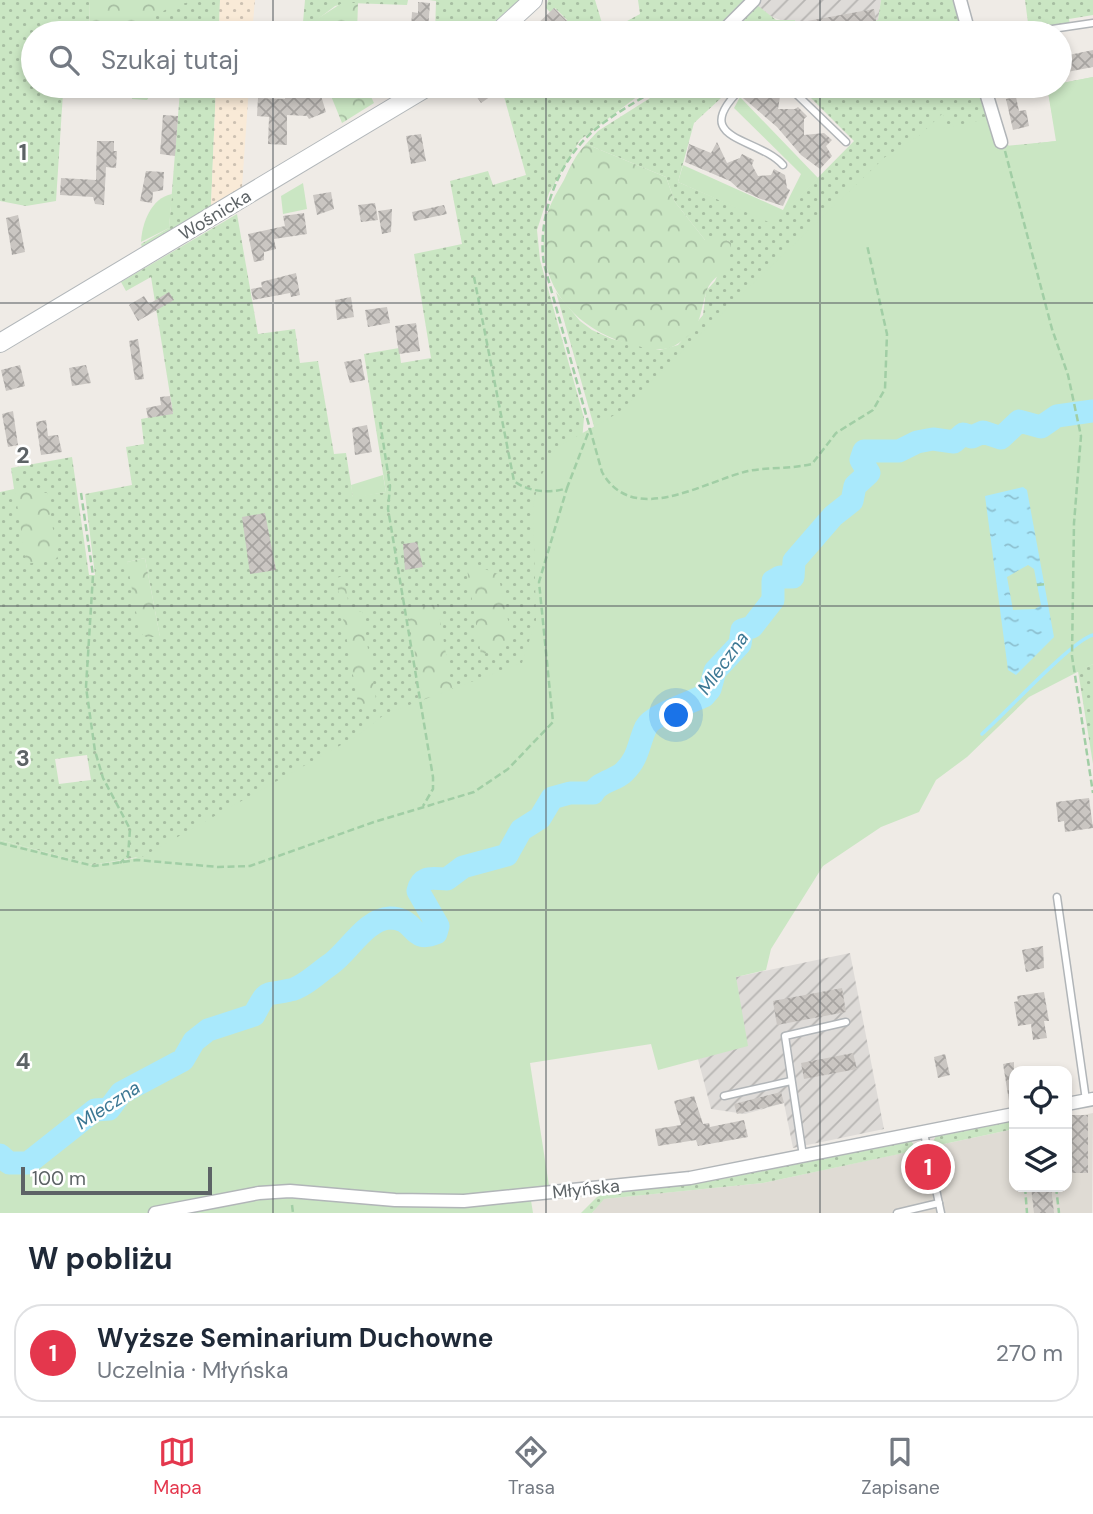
<!DOCTYPE html>
<html lang="pl">
<head>
<meta charset="utf-8">
<style>
	:root { --surface:#fff; --page:#f2f2f3; --text:#1f2937; --muted:#747a83; --line:#e0e1e3; --accent:#e4374d }
	body { margin:0; font-family:"DM Sans",sans-serif; background:var(--page); color:var(--text) }
	.controls { position:absolute; right:21px; bottom:21px; display:grid; overflow:hidden; border-radius:14px; box-shadow:0 4px 10px #0003 }
	.controls button { width:63px; height:63px; display:grid; place-items:center; padding:0; border:0; border-bottom:2px solid var(--line); background:var(--surface); color:var(--text); font:35px sans-serif }
	.scale { position:absolute; left:21px; bottom:18px; width:191px; box-sizing:border-box; padding-left:7px; border:4px solid #5d6366; border-top:0; font-size:19px; line-height:24px; white-space:nowrap; color:#5d6366; -webkit-text-stroke:5px #fff; paint-order:stroke }
	.you { position:absolute; left:677px; top:716px; width:24px; height:24px; margin:-18px; border:5px solid #fff; border-radius:50%; background:#1a73e8; box-shadow:0 0 0 10px #1a73e833 }
	.badge { display:grid; place-items:center; width:46px; height:46px; border-radius:50%; background:var(--accent); color:#fff; font-size:23px; font-weight:700 }
	.pin { position:absolute; translate:-50% -50%; border:4px solid #fff; box-shadow:0 2px 7px #0006 }
	.list { margin:0; padding:0; list-style:none }
	h2 { display:flex; justify-content:space-between; align-items:center; height:91px; margin:0; padding:0 28px; font-size:30px }
	h2 small { font-size:23px; font-weight:400; color:var(--muted) }
	.list li { display:grid; grid-template-columns:46px 1fr auto; gap:21px; align-items:center; box-sizing:border-box; height:98px; margin:0 14px 14px; padding:0 14px; border:2px solid var(--line); border-radius:28px }
	.list b { display:block; font-size:26px; white-space:nowrap }
	.list p { margin:0; font-size:23px; white-space:nowrap; color:var(--muted) }
	.list em { font-size:23px; font-style:normal; color:var(--muted) }
	.icon { flex:none; width:38px; height:38px; fill:none; stroke:currentColor; stroke-width:2; stroke-linecap:round; stroke-linejoin:round }
	.map { position:relative; flex:none; width:1093px; height:1213px; overflow:hidden }
	.search { position:absolute; background:var(--surface); box-shadow:0 4px 10px #0003; left:21px; right:21px; top:21px; height:77px; display:flex; align-items:center; gap:18px; box-sizing:border-box; padding:0 24px; border-radius:38px; color:var(--muted); font-size:26px }
	.sheet { height:203px; background:var(--surface) }
	nav { display:flex; justify-content:space-around; align-items:center; box-sizing:border-box; height:98px; border-top:2px solid var(--line); background:var(--surface); font-size:19px; color:var(--muted) }
	nav a { display:grid; justify-items:center; gap:4px }
	nav .on { color:var(--accent) }
	.map>svg:first-child { display:block }
	.industrial { fill:url(#industrial-furrows) }
	.education { fill:#dfdbd4 }
	.grass { fill:url(#grass-dots); fill-rule:evenodd }
	.forest { fill:url(#forest-crowns) }
	.sand { fill:url(#sand-dots) }
	.green { fill:#cae6c3 }
	.water { fill:url(#water-ripples); fill-rule:evenodd }
	.lines { fill:none; stroke-linecap:round; stroke-linejoin:round }
	.stream { stroke:#a9e9fc; stroke-width:3.5 }
	.river { stroke:#a9e9fc; stroke-width:23 }
	.building { fill:url(#building-cross-hatch) }
	.lane-casing { stroke:#b1b5b8; stroke-width:9 }
	.street-casing { stroke:#b1b5b8; stroke-width:15 }
	.secondary-casing { stroke:#b2b7ba; stroke-width:20 }
	.path { stroke:#a1cea5; stroke-width:2.5; stroke-dasharray:7 3.5; stroke-linecap:butt }
	.lane { stroke:#fff; stroke-width:6 }
	.street { stroke:#fff; stroke-width:12 }
	.secondary { stroke:#fff; stroke-width:18 }
	.grid { fill:none; stroke:#5d6366; stroke-width:2; stroke-opacity:0.55 }
	.labels { text-anchor:middle; dominant-baseline:central; stroke-width:5; stroke-linejoin:round; paint-order:stroke }
	.street-label { font-size:18px; fill:#5d6366; stroke:#fff }
	.water-label { font-size:19px; font-style:italic; fill:#3c7894; stroke:#fff }
	.grid-label { font-size:23px; text-anchor:middle; font-weight:bold; fill:#5d6366; stroke:#fff; stroke-width:5; stroke-linejoin:round; paint-order:stroke }
</style>
</head>
<body>
<div class="map">
<svg width="1093" height="1213" viewBox="0 0 1093 1213">
	<defs>
		<pattern id="industrial-furrows" width="10" height="10" patternUnits="userSpaceOnUse" patternTransform="scale(1.75)"><rect width="10" height="10" fill="#dedbd8"/><path d="M-1 1l2-2M0 10L10 0M9 11l2-2" fill="none" stroke="#b7b5b3"/></pattern>
		<pattern id="grass-dots" width="8" height="8" patternUnits="userSpaceOnUse" patternTransform="scale(1.75)"><rect width="8" height="8" fill="#cae6c3"/><path d="M2 2h.1M6 6h.1" fill="none" stroke="#a7bea2" stroke-width="1.8" stroke-linecap="round"/></pattern>
		<pattern id="forest-crowns" width="20" height="18" patternUnits="userSpaceOnUse" patternTransform="scale(1.75)"><rect width="20" height="18" fill="#cae6c3"/><path d="M2 6a3 3 0 1 1 6 0M12 15a3 3 0 1 1 6 0" fill="none" stroke="#a7bea2"/></pattern>
		<pattern id="sand-dots" width="8" height="8" patternUnits="userSpaceOnUse" patternTransform="scale(1.75)"><rect width="8" height="8" fill="#f9ead7"/><path d="M2 2h.1M6 6h.1" fill="none" stroke="#cdc1b2" stroke-width="1.8" stroke-linecap="round"/></pattern>
		<pattern id="water-ripples" width="26" height="14" patternUnits="userSpaceOnUse" patternTransform="scale(1.75)"><rect width="26" height="14" fill="#a9e9fc"/><path d="M2 4q2-2 4 0t4 0M15 11q2-2 4 0t4 0" fill="none" stroke="#8dc0d0"/></pattern>
		<pattern id="building-cross-hatch" width="8" height="8" patternUnits="userSpaceOnUse" patternTransform="scale(1.75)"><rect width="8" height="8" fill="#cac6c2"/><path d="M0 0l8 8M0 8l8-8" fill="none" stroke="#a7a4a1"/></pattern>
	</defs>
	<rect width="100%" height="100%" fill="#efebe6"/>
	<g class="industrial">
		<path d="M760,0H881L878,20L806,33H798L795,20L783,21L770,16L757,5Z"/>
		<path d="M850,953L884,1129L793,1148L784,1103L745,1114L711,1109L698,1059L708,1056L736,977Z"/>
	</g>
	<path class="education" d="M1093,1113L1092,1213H592L603,1199L763,1183L1014,1129V1187H1067V1118Z"/>
	<g class="grass">
		<path d="M0,0H89L90,33H33V86H216L211,206L142,247L141,244L169,228L180,91H153L147,100L132,99V95L63,93L56,201L26,206L0,201Z"/>
		<path d="M190,0H220L219,33H141L153,16L169,6Z"/>
		<path d="M305,0H408L407,5L349,3L335,6L318,19L316,27L303,22Z"/>
		<path d="M519,0L482,33H435L436,1L429,0Z"/>
		<path d="M548,0H595L605,33L640,14L638,0H745L712,33H554L567,20L555,8L550,12L546,8Z"/>
		<path d="M881,0H954L962,33H806L878,20Z"/>
		<path d="M1025,0H1093V15L1069,19L1070,24L982,33L981,31L1028,23Z"/>
		<path d="M757,5L776,20H795L798,33H744V20Z"/>
		<path d="M1093,77V407L0,1151V848L99,871L138,857L93,865L0,840V492L14,489L11,468L72,457L89,575H95L85,494L132,485L126,447L144,444L141,419L173,413L151,277L126,291L121,282L237,214L258,334L295,329L300,363L318,361L334,454L346,453L353,497L386,492L364,354L399,348L401,363L431,358L414,254L462,244L450,181L488,171L493,185L526,175L501,86H651L580,140L549,193L537,230L540,260L584,418L582,441L606,469L556,292L580,321L592,330L612,339L660,350L678,345L703,315L706,291L715,281L731,244L727,240H705L675,202L666,177L586,144L598,131L669,86H734L694,123L678,182L773,223L854,141L799,86H977L995,147L1057,141L1047,86ZM145,558L160,637L127,562ZM87,755L91,780L59,784L55,759Z"/>
		<path d="M1093,664V764L1078,671Z"/>
		<path d="M1014,1121V1129L930,1147L936,1136Z"/>
		<path d="M911,1141L918,1150L763,1183L604,1199L592,1213H581L601,1193L722,1179Z"/>
	</g>
	<g class="forest">
		<path d="M89,0H190V2C166,7 155,13 141,33H90Z"/>
		<path d="M342,3H358L357,33H317V19Z"/>
		<path d="M327,86H366L374,103L342,123Z"/>
		<path d="M586,144L666,177L675,202L705,240H727L731,243C731,280 713,270 706,293C699,316 702,327 679,343C665,353 649,349 633,345C577,331 535,286 545,224C547,208 556,194 564,180C570,167 576,154 586,144Z"/>
		<path d="M15,490L47,493L58,559L26,564Z"/>
		<path d="M145,558L160,637H146L140,633L127,562Z"/>
		<path d="M482,568L498,574L511,634L509,644L481,655L467,569Z"/>
		<path d="M344,576L350,613L362,611L377,706L359,709L336,578Z"/>
		<path d="M437,604L454,698L424,703L407,609Z"/>
	</g>
	<g class="sand">
		<path d="M220,0H255L252,33H219Z"/>
		<path d="M216,86H249L242,187L211,206Z"/>
	</g>
	<g class="green">
		<path d="M1093,77V664L1029,697L967,757L936,780L919,812L881,827L823,866L771,949L766,970L736,977L748,1046L658,1070L651,1044L530,1063L549,1186L529,1188L533,1213H0V840L93,865L142,857L357,736L385,714L522,663L536,620L533,505L540,478L556,448L618,413L885,157L920,135L943,113L945,128L1000,116L1009,147L1056,141L1047,86Z"/>
		<path d="M740,97L818,178L773,224L678,182L683,165L783,210L801,174L734,108Z"/>
		<path d="M303,183L307,209L283,214L281,196Z"/>
		<path d="M172,194L169,228L141,242C142,223 151,198 172,194Z"/>
		<path d="M383,475L386,492L353,498L351,485Z"/>
	</g>
	<path class="water" d="M1023,487L1027,490L1054,637L1016,675L1008,670L985,496ZM1028,565L1034,569L1041,605L1035,609L1013,610L1007,577Z"/>
	<g class="lines">
		<path class="stream" d="M982,734C1005,714 1071,641 1093,635"/>
		<path class="river" d="M0,1155L9,1163H28L95,1110L109,1109L121,1093L183,1060L194,1041L208,1030L254,1015C268,988 264,996 290,990C303,988 320,971 331,964C349,951 366,919 390,918C417,918 410,944 436,933L438,926L418,891C422,874 434,879 447,879L463,867L507,855L521,830L540,818L552,798L570,793H593C599,781 615,781 624,772C639,758 638,744 646,727C651,716 691,702 704,696L710,689L715,671L740,644L742,630L752,627L773,600V581L780,577H793L794,561L833,516L852,501L855,486L869,473L861,460L864,451H899L917,442L933,439L954,442L963,434L972,437L983,432L1001,438L1019,421L1041,427L1057,416L1093,411"/>
	</g>
	<g class="building">
		<path d="M418,2L430,3L428,30L411,29L412,12L418,13Z"/>
		<path d="M554,8L567,21L554,33H528Z"/>
		<path d="M874,9L876,21L798,33L796,23Z"/>
		<path d="M1093,50V67L1067,72L1064,56Z"/>
		<path d="M286,86L309,90L318,86L326,112L309,119L307,116L287,115V145L268,144L269,117L257,116L258,98L285,99Z"/>
		<path d="M478,86H493L497,92L481,103L472,90Z"/>
		<path d="M754,86H777L781,90L778,109H795L798,107L807,116L804,119V135L824,133L832,140L826,146L832,156L820,169L801,155L777,127L742,97Z"/>
		<path d="M1016,97L1019,111L1026,110L1029,126L1013,130L1006,99Z"/>
		<path d="M163,115L178,116L175,156L160,154Z"/>
		<path d="M421,134L426,161L411,164L406,136Z"/>
		<path d="M97,141H114V151H117L116,168L106,167L104,205L95,204L93,197L60,195L61,178L96,180Z"/>
		<path d="M717,142L727,163L740,158L742,154L754,160L752,165L758,176L771,175L774,169L785,175L787,188L790,190L783,206L761,199L739,189L730,181L685,162L689,144L711,153Z"/>
		<path d="M146,171L164,172L163,190L153,192L152,203L140,201Z"/>
		<path d="M331,192L334,209L317,215L313,195Z"/>
		<path d="M375,203L378,220L361,222L358,205Z"/>
		<path d="M444,205L447,214L414,221L412,212Z"/>
		<path d="M392,209L391,232L382,234L378,211Z"/>
		<path d="M304,213L307,234L274,239L276,249L264,252V260L254,262L248,234L285,226L283,216Z"/>
		<path d="M18,215L25,252L12,255L6,218Z"/>
		<path d="M296,273L300,295L291,297L290,293L253,300L251,289L262,287L261,282Z"/>
		<path d="M169,292L174,300L138,321L129,305L144,296L149,304Z"/>
		<path d="M351,297L354,317L337,320L335,300Z"/>
		<path d="M387,307L390,323L368,327L365,310Z"/>
		<path d="M416,323L420,351L399,354L395,326Z"/>
		<path d="M138,339L144,379L135,380L129,341Z"/>
		<path d="M361,359L365,380L350,383L344,362Z"/>
		<path d="M20,365L25,386L6,391L1,370Z"/>
		<path d="M86,365L91,383L72,386L69,368Z"/>
		<path d="M170,396L173,414L148,418L146,408L161,405L160,397Z"/>
		<path d="M13,411L18,445L8,447L2,414Z"/>
		<path d="M46,420L48,436L58,435L62,452L41,455L36,422Z"/>
		<path d="M367,425L372,452L355,455L352,428Z"/>
		<path d="M265,513L276,570L250,574L242,517Z"/>
		<path d="M417,542L423,567L405,570L403,544Z"/>
		<path d="M1089,798L1093,828L1065,832L1064,821L1058,822L1056,802Z"/>
		<path d="M1043,946L1044,968L1026,972L1022,950Z"/>
		<path d="M842,988L846,1012L777,1025L773,1001Z"/>
		<path d="M1044,992L1049,1021H1044L1047,1038L1033,1040L1031,1024L1018,1026L1014,1002L1018,1001L1017,996Z"/>
		<path d="M853,1053L857,1069L804,1079L801,1063Z"/>
		<path d="M945,1054L950,1075L938,1078L934,1057Z"/>
		<path d="M1014,1062V1100L1009,1101L1003,1064Z"/>
		<path d="M781,1092L784,1103L737,1114L734,1104Z"/>
		<path d="M694,1096L703,1124L709,1123L710,1127L744,1120L748,1137L698,1146L696,1140L658,1146L655,1129L681,1125L674,1101Z"/>
		<rect x="1067" y="1115" width="21" height="58"/>
		<path d="M1031,1187H1051L1054,1213H1034Z"/>
	</g>
	<g class="lines">
		<g class="lane-casing">
			<g id="lane">
				<path d="M1025,33L1093,23"/>
				<path d="M744,86C685,141 757,136 783,165"/>
				<path d="M788,86L846,142"/>
				<path d="M1057,897L1086,1100"/>
				<path d="M724,1096L791,1081"/>
				<path d="M924,1133L941,1213"/>
				<path d="M803,1156L785,1036L846,1022"/>
				<path d="M897,1213L939,1203"/>
			</g>
		</g>
		<g class="street-casing">
			<g id="street">
				<path d="M960,0L969,33"/>
				<path d="M721,33L754,0"/>
				<path d="M984,86L1001,142"/>
				<path d="M1067,1104L1093,1099"/>
				<path d="M155,1213L259,1193L290,1191L395,1200L464,1201L690,1178L1014,1114"/>
			</g>
		</g>
		<g class="secondary-casing">
			<g id="secondary">
				<path d="M497,33L533,0"/>
				<path d="M0,343L429,86"/>
			</g>
		</g>
		<g class="path">
			<path d="M661,86C637,102 610,115 589,135C556,166 537,220 544,264L602,472C633,528 705,481 748,471C769,467 791,469 812,464L836,433L873,410L885,389L887,334L867,245"/>
			<path d="M1005,151L1052,329L1068,375L1081,436L1074,523L1072,656L1093,793"/>
			<path d="M474,277L514,481C528,492 551,494 567,488L590,428"/>
			<path d="M380,422L390,486L388,509L433,777V789L423,806"/>
			<path d="M81,493L93,575L86,687L95,751L103,778L130,829L128,856L120,863"/>
			<path d="M1037,585L1046,584"/>
			<path d="M0,843L94,866L137,860L218,867L250,866L374,822L474,792L508,769L553,722L539,582L567,488"/>
			<path d="M1025,1187L1027,1213"/>
			<path d="M1056,1187L1059,1213"/>
			<path d="M292,1205L293,1213"/>
		</g>
		<use href="#lane" class="lane"/>
		<use href="#street" class="street"/>
		<use href="#secondary" class="secondary"/>
	</g>
	<path class="grid" d="M273,0V33M546,0V33M820,0V33M273,86V1213M546,86V1213M820,86V1213M0,303H1093M0,606H1093M0,910H1093"/>
	<g class="labels">
		<g class="street-label">
			<text transform="translate(215 215) rotate(-31)">Wośnicka</text>
			<text transform="translate(586 1189) rotate(-6)">Młyńska</text>
		</g>
		<g class="water-label">
			<text transform="translate(723 663) rotate(-54)">Mleczna</text>
			<text transform="translate(108 1105) rotate(-33)">Mleczna</text>
		</g>
	</g>
	<g class="grid-label">
		<text x="23" y="160">1</text>
		<text x="23" y="463">2</text>
		<text x="23" y="766">3</text>
		<text x="23" y="1069">4</text>
	</g>
</svg>
<div class="controls">
<button><svg class="icon" aria-label="locate" viewBox="0 0 24 24"><circle cx="12" cy="12" r="6"/><path d="M12 2v4M12 18v4M2 12h4M18 12h4"/></svg></button>
<button><svg class="icon" aria-label="layers" viewBox="0 0 24 24"><path d="M12 4l9 5-9 5-9-5zM3 14l9 5 9-5"/></svg></button>
</div>
<div class="scale">100 m</div>
<div class="you"></div>
<div class="pin badge" style="left:928px;top:1167px">1</div>
<div class="search"><svg class="icon" aria-label="search" viewBox="0 0 24 24"><circle cx="10" cy="10" r="6"/><path d="M15 15l6 6"/></svg>Szukaj tutaj</div>
</div>
<section class="sheet">
<h2>W pobliżu<small></small></h2>
<ul class="list">
<li><span class="badge">1</span><div><b>Wyższe Seminarium Duchowne</b><p>Uczelnia · Młyńska</p></div><em>270 m</em></li>
</ul>
</section>
<nav>
<a class="on"><svg class="icon" aria-label="map" viewBox="0 0 24 24"><path d="M3 6l6-2 6 2 6-2v14l-6 2-6-2-6 2zM9 4v14M15 6v14"/></svg>Mapa</a>
<a><svg class="icon" aria-label="directions" viewBox="0 0 24 24"><path d="M12 3l9 9-9 9-9-9zM9 14v-3h6M13 9l2 2-2 2"/></svg>Trasa</a>
<a><svg class="icon" aria-label="saved" viewBox="0 0 24 24"><path d="M7 4h10v16l-5-4-5 4z"/></svg>Zapisane</a>
</nav>
</body>
</html>
